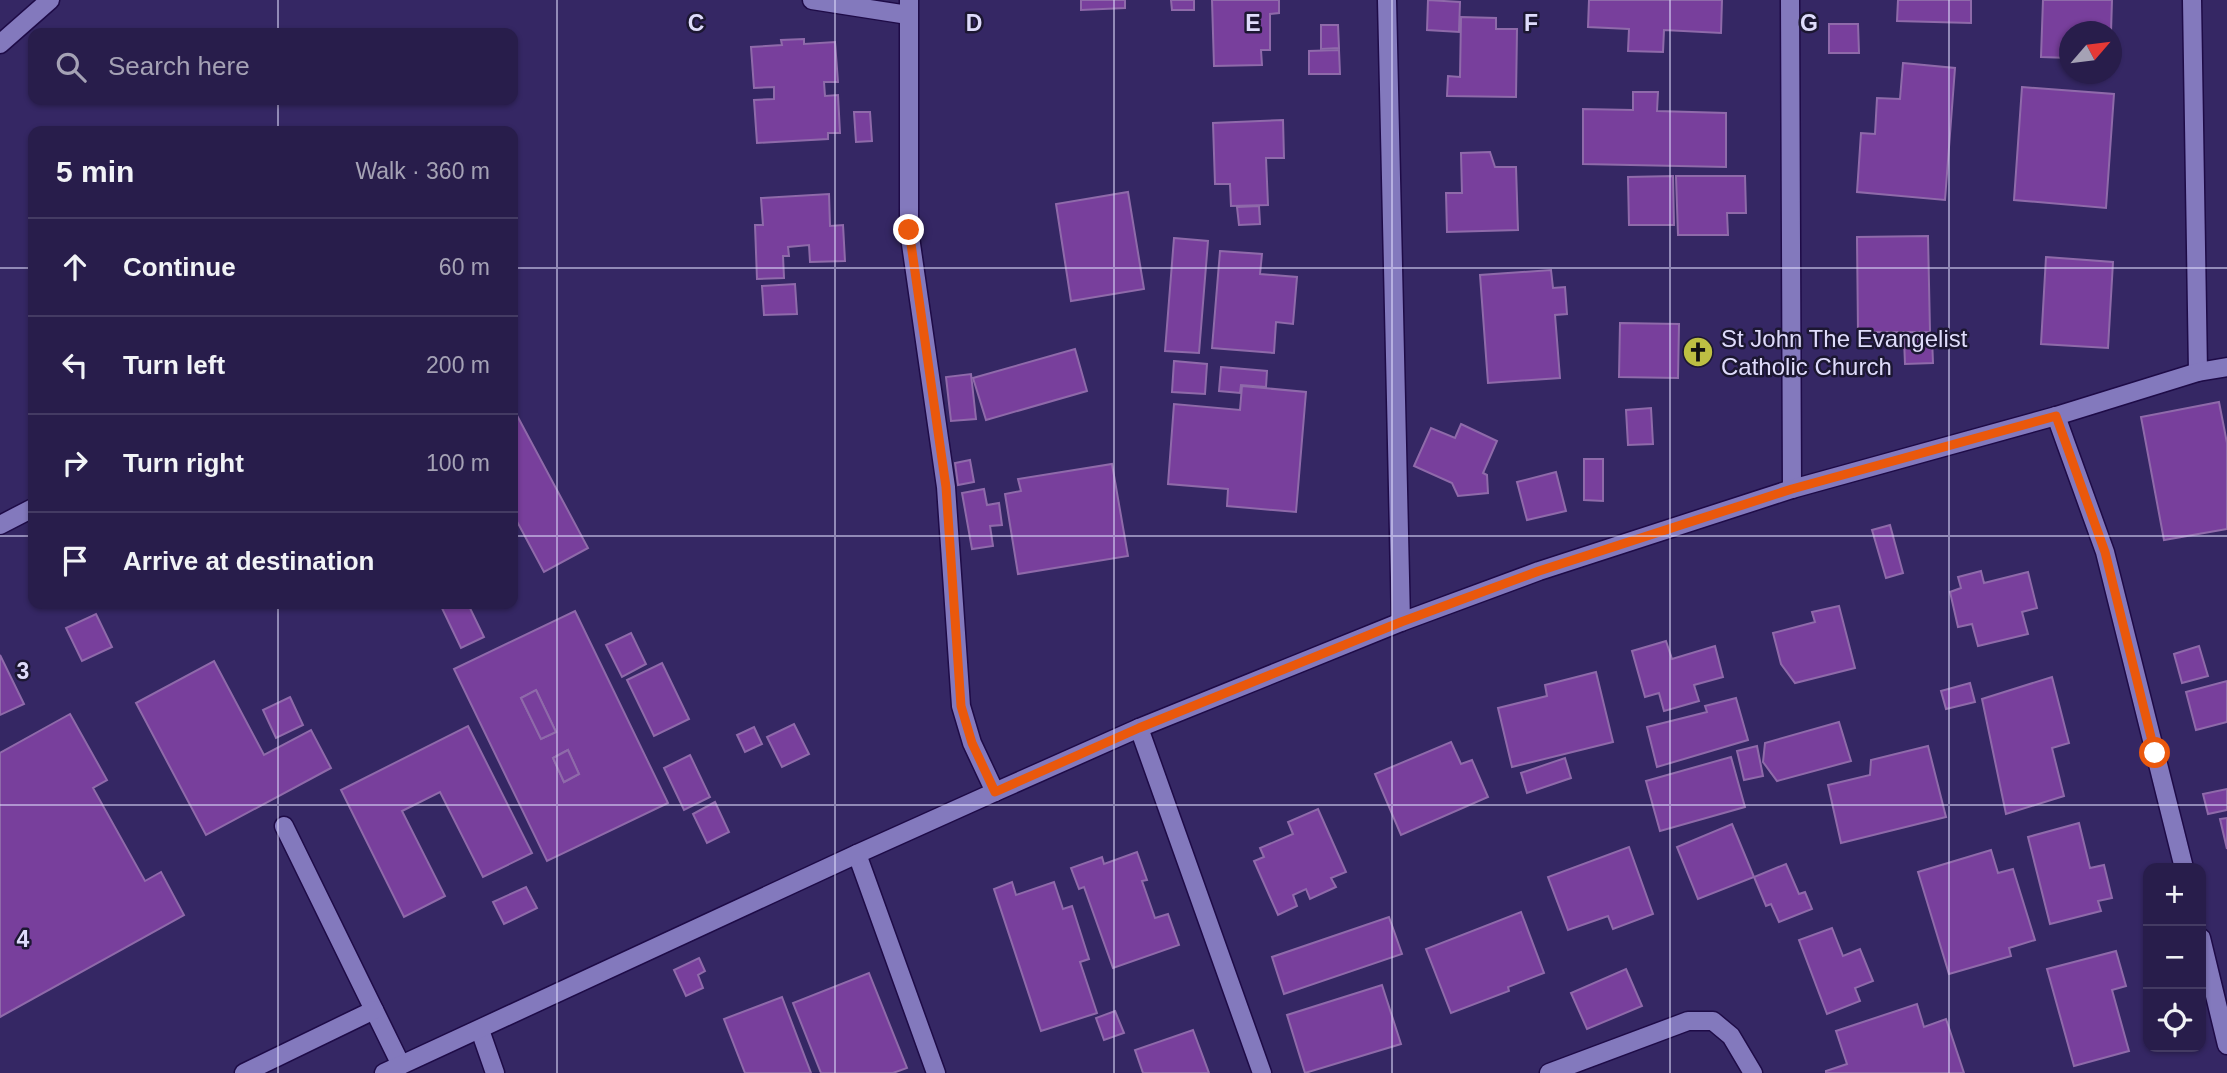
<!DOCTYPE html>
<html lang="en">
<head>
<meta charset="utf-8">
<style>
	:root { --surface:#281d4b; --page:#342a55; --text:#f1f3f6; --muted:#a5a2b5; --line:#443b63 }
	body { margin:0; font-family:Helvetica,sans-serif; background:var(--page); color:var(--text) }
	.controls { position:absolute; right:21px; bottom:21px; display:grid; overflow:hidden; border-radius:14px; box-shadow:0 2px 5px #0004 }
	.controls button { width:63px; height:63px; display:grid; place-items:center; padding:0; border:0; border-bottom:2px solid var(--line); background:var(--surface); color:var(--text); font:35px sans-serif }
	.compass { position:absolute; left:2059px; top:21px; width:63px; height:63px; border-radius:50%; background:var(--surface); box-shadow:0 2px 5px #0004; rotate:62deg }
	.stop { position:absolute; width:21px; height:21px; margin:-16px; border:5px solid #ea580c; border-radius:50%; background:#fff }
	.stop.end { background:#ea580c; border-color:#fff; box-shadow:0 2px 7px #0008 }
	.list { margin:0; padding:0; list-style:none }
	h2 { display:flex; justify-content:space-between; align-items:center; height:91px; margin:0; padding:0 28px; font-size:30px }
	h2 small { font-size:23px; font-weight:400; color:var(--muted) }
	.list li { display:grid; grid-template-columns:46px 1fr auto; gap:21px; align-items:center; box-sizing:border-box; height:98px; padding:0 28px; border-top:2px solid var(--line) }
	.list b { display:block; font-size:26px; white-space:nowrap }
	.list em { font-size:23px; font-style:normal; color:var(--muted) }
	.icon { flex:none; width:38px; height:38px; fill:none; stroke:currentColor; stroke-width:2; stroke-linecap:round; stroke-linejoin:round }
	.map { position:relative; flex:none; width:2227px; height:1073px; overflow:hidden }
	.search { position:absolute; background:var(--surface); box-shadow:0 2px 5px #0004; left:28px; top:28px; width:490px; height:77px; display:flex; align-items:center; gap:18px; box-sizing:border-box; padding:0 24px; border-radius:14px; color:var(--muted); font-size:26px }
	.panel { position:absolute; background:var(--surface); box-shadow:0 2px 5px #0004; left:28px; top:126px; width:490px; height:483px; border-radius:14px }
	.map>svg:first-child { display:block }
	.building { fill:#783f9c; stroke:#8f6aaa; stroke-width:2; fill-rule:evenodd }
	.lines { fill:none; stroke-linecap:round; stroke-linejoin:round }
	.lane-casing { stroke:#1e0b47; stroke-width:21 }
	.street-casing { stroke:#1e0b47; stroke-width:21 }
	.lane { stroke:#8379bd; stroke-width:18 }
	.street { stroke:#8379bd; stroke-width:18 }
	.route { stroke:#ea580c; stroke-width:9 }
	.grid { fill:none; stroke:#dfdcfb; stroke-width:2; stroke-opacity:0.55 }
	.labels { text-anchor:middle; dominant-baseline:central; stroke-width:5; stroke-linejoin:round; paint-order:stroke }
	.poi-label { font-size:24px; fill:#dfdcfb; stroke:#1c1732; text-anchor:start }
	.grid-label { font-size:23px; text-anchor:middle; font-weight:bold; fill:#dfdcfb; stroke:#1c1732; stroke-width:5; stroke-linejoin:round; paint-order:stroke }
</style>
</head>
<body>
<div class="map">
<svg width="2227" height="1073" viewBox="0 0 2227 1073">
	<rect width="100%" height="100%" fill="#352764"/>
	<g class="building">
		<path d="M1081,0H1125V8L1081,10Z"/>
		<path d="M1171,0H1194V10H1172Z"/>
		<path d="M1212,0H1279V13L1270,14V50H1261L1262,65L1214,66Z"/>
		<path d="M1428,0L1460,2L1459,32L1427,30Z"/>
		<path d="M1589,0H1722L1721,33L1664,30L1663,52L1628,51L1629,29L1588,27Z"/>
		<path d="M1898,0H1971V23L1897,21Z"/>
		<path d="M2043,0H2112L2111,32H2070V58L2041,57Z"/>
		<path d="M1461,17L1496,18V29H1517L1516,97L1447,96L1448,76L1460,77Z"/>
		<path d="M1829,24H1858L1859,53H1829Z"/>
		<path d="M1321,25H1338L1339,48L1321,49Z"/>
		<path d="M804,39V44L835,42L838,82H824L825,96L838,95L840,133H828V139L757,143L754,100L774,99V87L754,88L751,47L782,45L781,40Z"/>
		<path d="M1339,50L1340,74H1309V51Z"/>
		<path d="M1903,63L1955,68L1945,200L1857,192L1861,133L1875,134L1877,98L1900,99Z"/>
		<path d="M2022,87L2114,94L2106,208L2014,200Z"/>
		<path d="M1633,92H1658L1657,111L1726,113V167L1583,164V109L1633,110Z"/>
		<path d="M854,112H870L872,141L856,142Z"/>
		<path d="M1283,120L1284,158H1266L1268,205L1231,206L1230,184H1215L1213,123Z"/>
		<path d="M1490,152L1495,167H1516L1518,230L1447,232L1446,193H1462L1461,153Z"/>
		<path d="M1673,176L1674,225H1629L1628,177Z"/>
		<path d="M1676,176H1745L1746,213H1727L1728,235H1678Z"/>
		<path d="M1128,192L1144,289L1071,301L1056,204Z"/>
		<path d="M829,194L830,226L843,225L845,261L810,262L809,245L788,247L789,256H783L784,278L757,279L755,225H763L761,198Z"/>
		<path d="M1259,206L1260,224L1239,225L1237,207Z"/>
		<path d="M1928,236L1930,332H1858L1857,237Z"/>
		<path d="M1174,238L1208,241L1199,353L1165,351Z"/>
		<path d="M1220,251L1262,254L1260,274L1297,277L1293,324L1276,322L1274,353L1212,348Z"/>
		<path d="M2046,257L2113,262L2108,348L2041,344Z"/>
		<path d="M1551,270L1553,288L1565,287L1567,314L1555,315L1560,378L1488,383L1480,275Z"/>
		<path d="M795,284L797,314L764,315L762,286Z"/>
		<path d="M1620,323L1679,324L1678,378L1619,377Z"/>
		<path d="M1932,338L1933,363L1905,364L1904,339Z"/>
		<path d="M1075,349L1087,391L986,420L973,378Z"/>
		<path d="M1174,361L1207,364L1205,394L1172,392Z"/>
		<path d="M1221,367L1267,371L1266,387L1241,385L1240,393L1219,391Z"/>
		<path d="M971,374L976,419L951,421L946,377Z"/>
		<path d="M1242,386L1306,392L1296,512L1227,506L1228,489L1168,484L1174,404L1240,410Z"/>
		<path d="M2219,402L2227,443V529L2164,540L2141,417Z"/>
		<path d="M513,408L588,548L544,572L513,514Z"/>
		<path d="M1651,408L1653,444L1628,445L1626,410Z"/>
		<path d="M1461,424L1497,441L1483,473L1487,475L1488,493L1458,496L1452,483L1414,466L1431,428L1455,438Z"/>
		<path d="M1584,459H1603V501L1584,500Z"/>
		<path d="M970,460L974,482L958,485L955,463Z"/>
		<path d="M1112,464L1128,556L1018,574L1005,494L1021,491L1018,479Z"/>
		<path d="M1556,472L1566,511L1527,520L1517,482Z"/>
		<path d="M984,489L987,505L999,503L1002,525L990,526L993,546L972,549L962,493Z"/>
		<path d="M1890,525L1903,573L1886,578L1872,530Z"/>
		<path d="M1981,571L1984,583L2028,572L2037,608L2022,612L2028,634L1978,646L1972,624L1958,627L1950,592L1961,588L1958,577Z"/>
		<path d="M440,604H468L484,637L461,648Z"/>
		<path d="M1839,606L1855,668L1795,683L1781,664L1773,633L1815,622L1812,612Z"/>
		<path d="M575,611L668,803L547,861L454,669ZM536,690L556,732L541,739L521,698ZM568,750L579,774L564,782L553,758Z"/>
		<path d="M96,614L112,647L82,661L66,628Z"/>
		<path d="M631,633L646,664L622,677L606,645Z"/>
		<path d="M1666,641L1672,659L1715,646L1723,677L1694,685L1699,701L1664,711L1659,693L1645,697L1632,651Z"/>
		<path d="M2199,646L2208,676L2182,683L2174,654Z"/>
		<path d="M0,655L24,704L0,715Z"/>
		<path d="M214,661L264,755L311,730L331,768L206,835L136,703Z"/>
		<path d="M662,663L689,719L654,736L627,680Z"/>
		<path d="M1596,672L1613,742L1512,767L1498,708L1547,696L1545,685Z"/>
		<path d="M2052,677L2069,743L2052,748L2064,796L2006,814L1982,699Z"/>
		<path d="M2227,681V722L2196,730L2186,692Z"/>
		<path d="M1970,683L1975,702L1946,709L1941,691Z"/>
		<path d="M536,690L556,732L541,739L521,698Z"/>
		<path d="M290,697L303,725L276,738L263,710Z"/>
		<path d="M1736,698L1748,740L1657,767L1647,727L1707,712L1705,706Z"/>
		<path d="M70,714L107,780L93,788L145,881L161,872L184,915L0,1017V753Z"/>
		<path d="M1839,722L1851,761L1777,781L1763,762L1765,743Z"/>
		<path d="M794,724L809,754L782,767L767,737Z"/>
		<path d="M468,726L532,853L483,877L440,792L402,811L445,896L404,917L341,790Z"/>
		<path d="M754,727L762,744L745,752L737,735Z"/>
		<path d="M1451,742L1461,764L1472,760L1488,797L1401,835L1375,774Z"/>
		<path d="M1757,746L1763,776L1744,780L1737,751Z"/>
		<path d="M1928,746L1946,817L1841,843L1828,785L1870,775L1871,760Z"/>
		<path d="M568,750L579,774L564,782L553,758Z"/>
		<path d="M690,755L710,797L684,810L664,768Z"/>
		<path d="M1731,757L1745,807L1660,831L1646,781Z"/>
		<path d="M1565,758L1571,778L1527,793L1521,773Z"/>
		<path d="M2227,789V810L2208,814L2203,794Z"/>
		<path d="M715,802L729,832L707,843L693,814Z"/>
		<path d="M1318,809L1346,872L1331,878L1336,887L1310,899L1306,889L1293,895L1297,906L1278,915L1254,861L1264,857L1260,848L1293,834L1288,822Z"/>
		<path d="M2227,818V849L2220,819Z"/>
		<path d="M2079,823L2090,868L2104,865L2112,898L2098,901L2101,911L2050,924L2028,837Z"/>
		<path d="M1732,824L1754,877L1698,899L1677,847Z"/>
		<path d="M1629,847L1653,914L1613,929L1608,916L1568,930L1548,877Z"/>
		<path d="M1991,850L1998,873L2013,869L2035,940L2009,948L2011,956L1949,974L1918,872Z"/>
		<path d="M1137,852L1147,880L1142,881L1155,918L1168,914L1179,945L1113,968L1084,887L1079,889L1071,868L1102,857L1104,864Z"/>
		<path d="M1786,864L1799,894L1805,892L1812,909L1779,922L1771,904L1766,906L1754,877Z"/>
		<path d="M1012,882L1016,895L1054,882L1063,909L1072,906L1089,959L1080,962L1097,1013L1041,1031L994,889Z"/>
		<path d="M526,887L537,908L504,924L493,902Z"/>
		<path d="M1521,912L1544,973L1508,987L1509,991L1451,1013L1426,949Z"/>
		<path d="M1389,917L1402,954L1284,994L1272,957Z"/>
		<path d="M1832,928L1843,956L1860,949L1873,981L1855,988L1860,1001L1827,1014L1799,940Z"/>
		<path d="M2116,951L2126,986L2112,990L2129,1051L2074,1066L2047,969Z"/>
		<path d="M699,958L705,971L698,975L703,988L686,996L674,970Z"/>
		<path d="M1626,969L1642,1006L1587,1029L1571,993Z"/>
		<path d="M869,973L907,1068L893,1073H821L793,1003Z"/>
		<path d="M1382,985L1401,1044L1305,1073L1287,1015Z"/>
		<path d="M782,997L811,1073H745L724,1019Z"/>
		<path d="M1917,1004L1924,1027L1946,1019L1964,1073H1826V1071L1847,1064L1836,1031Z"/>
		<path d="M1115,1011L1124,1033L1104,1040L1096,1018Z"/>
		<path d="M1193,1030L1209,1073H1143L1135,1050Z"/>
	</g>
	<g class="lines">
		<g class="lane-casing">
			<g id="lane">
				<path d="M0,525L33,508"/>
				<path d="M284,826L401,1065"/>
				<path d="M244,1073L374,1010"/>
			</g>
		</g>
		<g class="street-casing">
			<g id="street">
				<path d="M812,0L908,15"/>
				<path d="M909,0V230L946,487L961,706L972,743L995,792"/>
				<path d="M1387,0L1401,622"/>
				<path d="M1790,0L1792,489"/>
				<path d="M2192,0L2198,372"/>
				<path d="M0,44L50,0"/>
				<path d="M2056,416L2105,552L2184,868"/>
				<path d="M1139,728L1262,1073"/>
				<path d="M857,854L936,1073"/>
				<path d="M2201,938L2227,1045"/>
				<path d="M480,1030L495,1073"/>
				<path d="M384,1073L857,854L995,792L1139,728L1401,622L1539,571L1792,489L2056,416L2198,372L2227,367"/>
				<path d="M1549,1073L1688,1021H1713L1731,1036L1753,1073"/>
			</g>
		</g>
		<use href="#lane" class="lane"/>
		<use href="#street" class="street"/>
	</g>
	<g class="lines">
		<path class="route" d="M909,230L946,487L961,706L972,743L995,792L1139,728L1401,622L1539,571L1792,489L2056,416L2105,552L2155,753"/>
	</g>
	<path class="grid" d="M278,0V33M557,0V1073M835,0V1073M1114,0V1073M1392,0V1073M1670,0V1073M1949,0V1073M278,100V131M0,268H33M513,268H2227M0,536H33M513,536H2227M278,604V1073M0,805H2227"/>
	<defs>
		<g id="church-disc" transform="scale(1.575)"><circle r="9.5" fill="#bdbf43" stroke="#1c1732"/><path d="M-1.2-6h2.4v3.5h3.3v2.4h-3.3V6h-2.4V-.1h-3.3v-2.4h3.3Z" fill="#111"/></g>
	</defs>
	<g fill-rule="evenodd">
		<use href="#church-disc" x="1698" y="352"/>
	</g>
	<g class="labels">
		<g class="poi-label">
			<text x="1721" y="338">St John The Evangelist<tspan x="1721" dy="28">Catholic Church</tspan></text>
		</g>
	</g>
	<g class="grid-label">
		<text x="696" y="31">C</text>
		<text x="974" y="31">D</text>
		<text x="1253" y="31">E</text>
		<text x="1531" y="31">F</text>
		<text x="1809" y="31">G</text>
		<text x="23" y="679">3</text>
		<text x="23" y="947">4</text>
	</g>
</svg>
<div class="controls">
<button>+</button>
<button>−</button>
<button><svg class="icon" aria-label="locate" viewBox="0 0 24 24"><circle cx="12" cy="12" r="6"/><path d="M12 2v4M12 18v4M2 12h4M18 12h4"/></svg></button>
</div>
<svg class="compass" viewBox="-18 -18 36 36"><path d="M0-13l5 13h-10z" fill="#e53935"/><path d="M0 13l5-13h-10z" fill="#a5a2b5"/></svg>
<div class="stop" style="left:2155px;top:753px"></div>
<div class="stop end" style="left:909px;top:230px"></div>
<div class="search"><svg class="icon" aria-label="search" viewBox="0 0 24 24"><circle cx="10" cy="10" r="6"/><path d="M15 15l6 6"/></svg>Search here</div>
<section class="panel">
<h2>5 min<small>Walk · 360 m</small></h2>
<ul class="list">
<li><svg class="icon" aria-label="ahead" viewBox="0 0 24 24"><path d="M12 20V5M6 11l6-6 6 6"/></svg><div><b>Continue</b></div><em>60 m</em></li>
<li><svg class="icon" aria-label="left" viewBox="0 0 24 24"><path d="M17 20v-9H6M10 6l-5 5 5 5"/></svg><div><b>Turn left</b></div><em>200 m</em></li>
<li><svg class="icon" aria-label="right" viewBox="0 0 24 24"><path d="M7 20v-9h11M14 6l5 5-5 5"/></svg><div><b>Turn right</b></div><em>100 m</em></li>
<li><svg class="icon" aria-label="arrive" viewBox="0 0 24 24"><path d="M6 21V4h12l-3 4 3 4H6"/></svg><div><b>Arrive at destination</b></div></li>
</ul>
</section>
</div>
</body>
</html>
